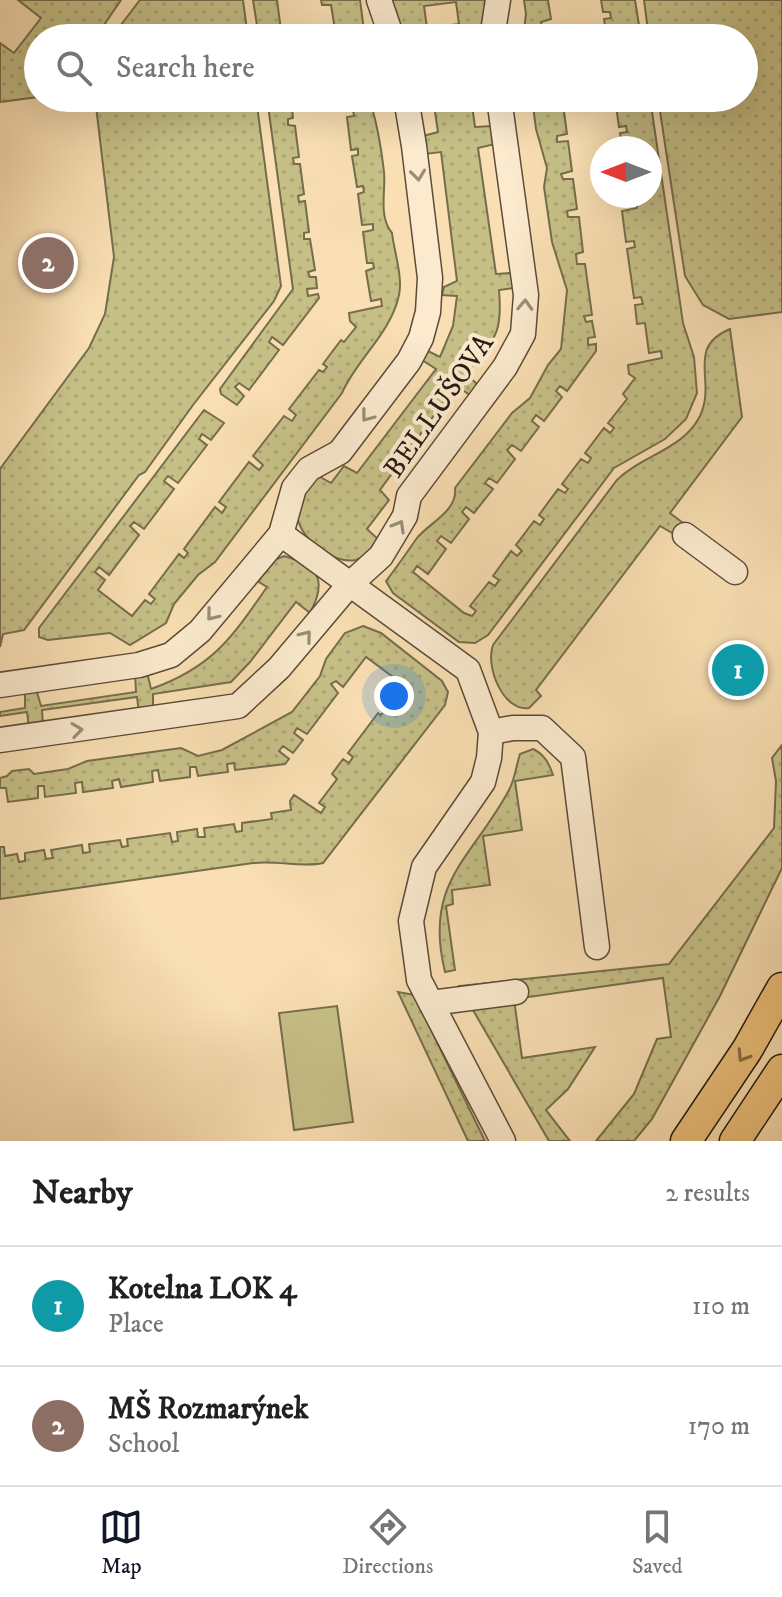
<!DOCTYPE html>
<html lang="en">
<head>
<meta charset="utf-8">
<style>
	:root { --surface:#fff; --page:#f2f2f2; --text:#202124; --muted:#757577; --line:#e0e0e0; --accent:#111827 }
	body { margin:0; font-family:"IM FELL DW Pica",serif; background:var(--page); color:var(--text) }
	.compass { position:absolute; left:590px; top:136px; width:72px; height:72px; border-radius:50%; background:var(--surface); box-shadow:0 8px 32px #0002; rotate:270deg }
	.you { position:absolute; left:394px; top:696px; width:28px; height:28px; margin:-20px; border:6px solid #fff; border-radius:50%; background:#1a73e8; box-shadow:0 0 0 12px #1a73e833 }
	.badge { display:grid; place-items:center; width:52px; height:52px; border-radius:50%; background:var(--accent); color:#fff; font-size:26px; font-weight:700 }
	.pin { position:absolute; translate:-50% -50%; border:4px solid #fff; box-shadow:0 2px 8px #0006 }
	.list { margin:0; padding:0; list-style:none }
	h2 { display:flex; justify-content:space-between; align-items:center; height:104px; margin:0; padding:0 32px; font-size:34px }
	h2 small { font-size:26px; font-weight:400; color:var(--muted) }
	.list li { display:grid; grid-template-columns:52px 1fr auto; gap:24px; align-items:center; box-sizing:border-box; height:120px; padding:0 32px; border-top:2px solid var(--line) }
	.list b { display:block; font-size:30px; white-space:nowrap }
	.list p { margin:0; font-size:26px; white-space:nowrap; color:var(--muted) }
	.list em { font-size:26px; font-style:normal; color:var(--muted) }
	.icon { flex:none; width:44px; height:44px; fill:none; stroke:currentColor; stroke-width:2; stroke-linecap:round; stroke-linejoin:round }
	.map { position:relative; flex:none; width:782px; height:1141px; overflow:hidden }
	.search { position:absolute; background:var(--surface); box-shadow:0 8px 32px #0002; left:24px; right:24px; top:24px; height:88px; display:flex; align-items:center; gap:20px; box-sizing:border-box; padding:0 28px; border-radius:44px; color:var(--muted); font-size:30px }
	.sheet { height:344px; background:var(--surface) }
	nav { display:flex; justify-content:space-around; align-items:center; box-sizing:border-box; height:112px; border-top:2px solid var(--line); background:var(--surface); font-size:22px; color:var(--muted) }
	nav a { display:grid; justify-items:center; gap:4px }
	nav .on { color:var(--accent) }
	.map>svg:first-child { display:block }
	.grass { fill:url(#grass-dots); stroke:#766d4c; stroke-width:2; fill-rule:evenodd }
	.pitch { fill:#c6c087; stroke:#766d4c; stroke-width:2 }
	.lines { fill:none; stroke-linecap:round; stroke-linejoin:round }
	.minor-casing { stroke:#5b4b39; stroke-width:27 }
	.major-casing { stroke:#261a10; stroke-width:33 }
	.minor { stroke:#fbeace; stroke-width:24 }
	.major { stroke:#ecc07a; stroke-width:30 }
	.oneway { stroke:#9b8c78 }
	.oneway2 { stroke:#896d45 }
	.labels { text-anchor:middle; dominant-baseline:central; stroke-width:8; stroke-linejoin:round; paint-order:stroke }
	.street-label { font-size:28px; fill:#261a10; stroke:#fbeace }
</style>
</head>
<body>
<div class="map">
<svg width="782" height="1141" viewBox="0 0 782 1141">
	<defs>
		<pattern id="grass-dots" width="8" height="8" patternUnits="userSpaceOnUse" patternTransform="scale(2)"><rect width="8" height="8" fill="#c6c087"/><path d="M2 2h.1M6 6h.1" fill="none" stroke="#aaa474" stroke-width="1.8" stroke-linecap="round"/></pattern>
	</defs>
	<rect width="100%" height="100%" fill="#f9dfb3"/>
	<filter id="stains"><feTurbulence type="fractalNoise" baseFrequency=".0025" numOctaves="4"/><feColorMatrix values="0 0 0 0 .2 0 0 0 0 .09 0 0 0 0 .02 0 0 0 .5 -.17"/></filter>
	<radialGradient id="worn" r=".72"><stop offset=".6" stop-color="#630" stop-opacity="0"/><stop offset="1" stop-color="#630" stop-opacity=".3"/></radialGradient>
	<g class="grass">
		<path d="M18,0H121L95,38H38V97L0,102V43L14,53L41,18Z"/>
		<path d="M140,0H243L248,38H111Z"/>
		<path d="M253,0H277L282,38H259Z"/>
		<path d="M321,0H360L365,38H344L343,34L336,35L331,5H322Z"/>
		<path d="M388,0H489L482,38H402ZM456,2L459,24L427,28L424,6Z"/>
		<path d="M524,0H548L551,19L541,22L542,28L552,27L554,38H523L526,14Z"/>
		<path d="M601,0H635L641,38H607L604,19L611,18L610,12H603Z"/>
		<path d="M644,0H782V312L729,319L703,305L685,276L658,98H744V38H649Z"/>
		<path d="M95,98H256L281,286L274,301L193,405L145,472L139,475L24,630L3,634L0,647V469L89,348L105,314L114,257Z"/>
		<path d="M267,98H291L293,118L288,119V125L295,126L299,157L293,158L294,164H300L304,194L298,196L299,202L305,201L309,232L304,233V239H310L315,270L308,272L310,277H316L317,288L307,289L308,296L318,294L319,298L283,345L272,337L269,342L279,350L249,390L239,383L235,387L244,396L237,405L221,394L220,389L293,289Z"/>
		<path d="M344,98H369C377,122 381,146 384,172C386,191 378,216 392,233C394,251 403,277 399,295C391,333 357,359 342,393L215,562L198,575L174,604L166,623L130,645L110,633L48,640L39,637V628L204,410L224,423L211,440L202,434L199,439L207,445L178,483L168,476L164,481L174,489L144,529L134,522L130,526L139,535L109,575L99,567L95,572L105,580L98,590L132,616L145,600L151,604L155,599L149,594L179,554L184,558L188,553L184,549L215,507L222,513L226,507L219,502L249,462L259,470L263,465L253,456L284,416L292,421L296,415L289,409L319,370L323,372L327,367L323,364L341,340L344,342L356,327L350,321L349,313L382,306L381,299L371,301L366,271L374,268L373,263H367L363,232L373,230V224L362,225L358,194L364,192L363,186L357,187L352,156L358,155V149L351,150L347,117L354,116L353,110L346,111Z"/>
		<path d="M433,98H471L475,127L492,126L495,144L478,148L496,274L512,273L514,288L499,290C503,336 494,339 466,374L477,384L471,396L456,385L380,490L389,500L367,529L380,541C373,549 366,557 356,560C333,565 297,537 297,513C296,498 308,486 315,474L331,483L344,466L357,473L436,369L422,360L428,351L440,357L453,326L457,296L442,295L444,287L457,281L441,152L425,154L423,136L438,132Z"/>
		<path d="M532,98H551L552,105L563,104L567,134L557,136V142L568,141L572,171L561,174L563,179H573L577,209L567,211L568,217H579L583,252L576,254L577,264H585L592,315L584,316L586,322L592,321L595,337L588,338V345L596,344V351L567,391L560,386L556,391L562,397L544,421L536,415L532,421L539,427L521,451L512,445L507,450L515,459L497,483L489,478L485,483L493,489L474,513L466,507L462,512L469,519L451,543L441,536L437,541L446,549L428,574L417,566L413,572L464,613L472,616L476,611L470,606L489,582L495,586L499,580L493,576L511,551L517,556L522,551L516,545L534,521L540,525L544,519L539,515L558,489L565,493L568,489L562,484L581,459L588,463L591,458L585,453L604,428L610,433L614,428L608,423L627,399L623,394L635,378L629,374L628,365L662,358L661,351L649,353L645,323L637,324L635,305L643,304L641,297L634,298L627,249L635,247L634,241L626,242L622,211L637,208V201L630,202L629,196H650V148H622L620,133L627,132L626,126L619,127L615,98H650L683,323L694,357L697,393L686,419L665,439L614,468L488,635L475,643L459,642L393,593L386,581C397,567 407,552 417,538C429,523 458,511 455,488L512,413L530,398L548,365L561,349L567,290L552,242L544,187L547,168L536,129Z"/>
		<path d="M730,329L742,417L670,513L683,523L674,534L660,526L536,690L541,696L529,708C503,712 485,666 493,645L617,480C642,455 683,450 700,416C717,380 685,348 730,329Z"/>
		<path d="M284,556C320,566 327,581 310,613L296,602L250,662L231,682L153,694V711L139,713L137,697L42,710L43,726L29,728L27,712L0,716V712L25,708V691L36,689L41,706L136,692L135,674L147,672L151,689C212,667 231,639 267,587L254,579L272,561Z"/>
		<path d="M363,626L381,633L442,681L448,692L445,705L323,863C301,868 278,860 253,863L0,899V847H4L5,856L17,854L19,862L25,861V853L44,850L46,859L53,858L51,850L82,845L83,853L90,852L89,844L120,840L122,847L128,846L127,839L170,833L172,842L178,841L177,832L197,829L198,837H205L204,828L234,824L236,832L242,831V823L272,819L271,813L291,810L290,801L294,795L321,813L325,807L319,803L337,779L332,774L343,759L349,763L353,757L348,753L378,713L381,715L385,710L382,707L401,683L366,657L343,687L336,681L331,684L338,693L307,734L297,728L294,733L303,740L293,753L283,746L279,751L289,759L285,764L235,770L234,763L227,764L228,772L198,776L196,767H190V777L160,781L158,770L152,771L153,782L121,787L119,779L112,781L113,788L83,792L82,782L75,783L76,793L45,797L44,786H38V798L8,802L6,788H0V778L7,776L12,771L29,769L34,774L68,769L87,761L181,748L198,756L222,750L292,712L320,676L326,659L345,633Z"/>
		<path d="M782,745V868L720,996L652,1119L634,1141H596L634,1094L657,1039L671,1037L663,978L514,999L522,1058L595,1047L568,1089L546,1110L570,1141H549L459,986L669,964L774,828L776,781L772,758Z"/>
		<path d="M533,749C544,754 549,763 553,775L515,781L522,830L483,836L490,885L452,890L453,904L446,906L455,970L445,972C423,882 472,859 509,790C515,779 516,766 520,754Z"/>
		<path d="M398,992L414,995L485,1141H468Z"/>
	</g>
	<path class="pitch" d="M337,1006L353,1122L294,1130L279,1013Z"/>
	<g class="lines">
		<g class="minor-casing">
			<g id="minor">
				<path d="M379,0L392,38"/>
				<path d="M492,38L498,0"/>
				<path d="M281,534L468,670L491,732L489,758L483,782L424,867L411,921L419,980L503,1141"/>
				<path d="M685,535L735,572"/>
				<path d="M0,685L139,665L171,655L200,631L281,534L294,488L309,469L340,452L409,361L421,338L428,312L430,278L414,146L406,98"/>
				<path d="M491,732L513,728H542L573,757L597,947"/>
				<path d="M0,740L238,706L279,668L349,585L381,556L405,516L409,496L505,367L523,334L526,295L499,98"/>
				<path d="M431,1003L516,992"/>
			</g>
		</g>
		<g class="major-casing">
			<g id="major">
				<path d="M686,1141L747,1050L782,988"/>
				<path d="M735,1141L782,1070"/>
			</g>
		</g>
		<use href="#minor" class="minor"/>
		<use href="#major" class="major"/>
	</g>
	<defs><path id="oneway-chevron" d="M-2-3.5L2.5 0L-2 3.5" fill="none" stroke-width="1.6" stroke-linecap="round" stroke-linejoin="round" transform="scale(2)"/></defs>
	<g class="oneway">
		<use href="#oneway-chevron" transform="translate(418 175) rotate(83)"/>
		<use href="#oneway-chevron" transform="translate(525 305) rotate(-88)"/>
		<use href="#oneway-chevron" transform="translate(367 416) rotate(127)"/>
		<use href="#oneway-chevron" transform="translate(399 526) rotate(-60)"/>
		<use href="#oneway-chevron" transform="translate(212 615) rotate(129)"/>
		<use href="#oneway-chevron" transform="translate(306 636) rotate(-51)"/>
		<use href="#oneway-chevron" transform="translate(77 730) rotate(-8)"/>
	</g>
	<use class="oneway2" href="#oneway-chevron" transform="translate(743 1056) rotate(122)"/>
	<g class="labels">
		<g class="street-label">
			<text transform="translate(439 406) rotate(-55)">BELLUŠOVA</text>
		</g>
	</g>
	<rect width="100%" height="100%" filter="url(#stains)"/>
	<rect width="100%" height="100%" fill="url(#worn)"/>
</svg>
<svg class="compass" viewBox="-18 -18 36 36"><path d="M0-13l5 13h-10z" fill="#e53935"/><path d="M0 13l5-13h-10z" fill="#757577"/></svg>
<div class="you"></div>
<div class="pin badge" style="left:738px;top:670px;background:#0f9aa8">1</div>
<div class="pin badge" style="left:48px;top:263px;background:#8d6e63">2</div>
<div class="search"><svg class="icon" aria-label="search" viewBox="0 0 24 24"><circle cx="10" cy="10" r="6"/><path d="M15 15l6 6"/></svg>Search here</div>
</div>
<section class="sheet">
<h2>Nearby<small>2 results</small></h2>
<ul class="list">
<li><span class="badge" style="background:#0f9aa8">1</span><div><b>Kotelna LOK 4</b><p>Place</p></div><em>110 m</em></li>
<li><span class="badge" style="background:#8d6e63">2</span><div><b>MŠ Rozmarýnek</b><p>School</p></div><em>170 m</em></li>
</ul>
</section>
<nav>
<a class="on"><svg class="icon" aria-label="map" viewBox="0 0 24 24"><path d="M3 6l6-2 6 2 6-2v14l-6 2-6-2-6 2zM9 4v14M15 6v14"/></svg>Map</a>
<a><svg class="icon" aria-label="directions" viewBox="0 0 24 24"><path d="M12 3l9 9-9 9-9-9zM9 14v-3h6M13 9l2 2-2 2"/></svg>Directions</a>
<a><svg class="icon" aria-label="saved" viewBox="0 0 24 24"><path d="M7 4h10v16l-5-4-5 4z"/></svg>Saved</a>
</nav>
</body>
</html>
